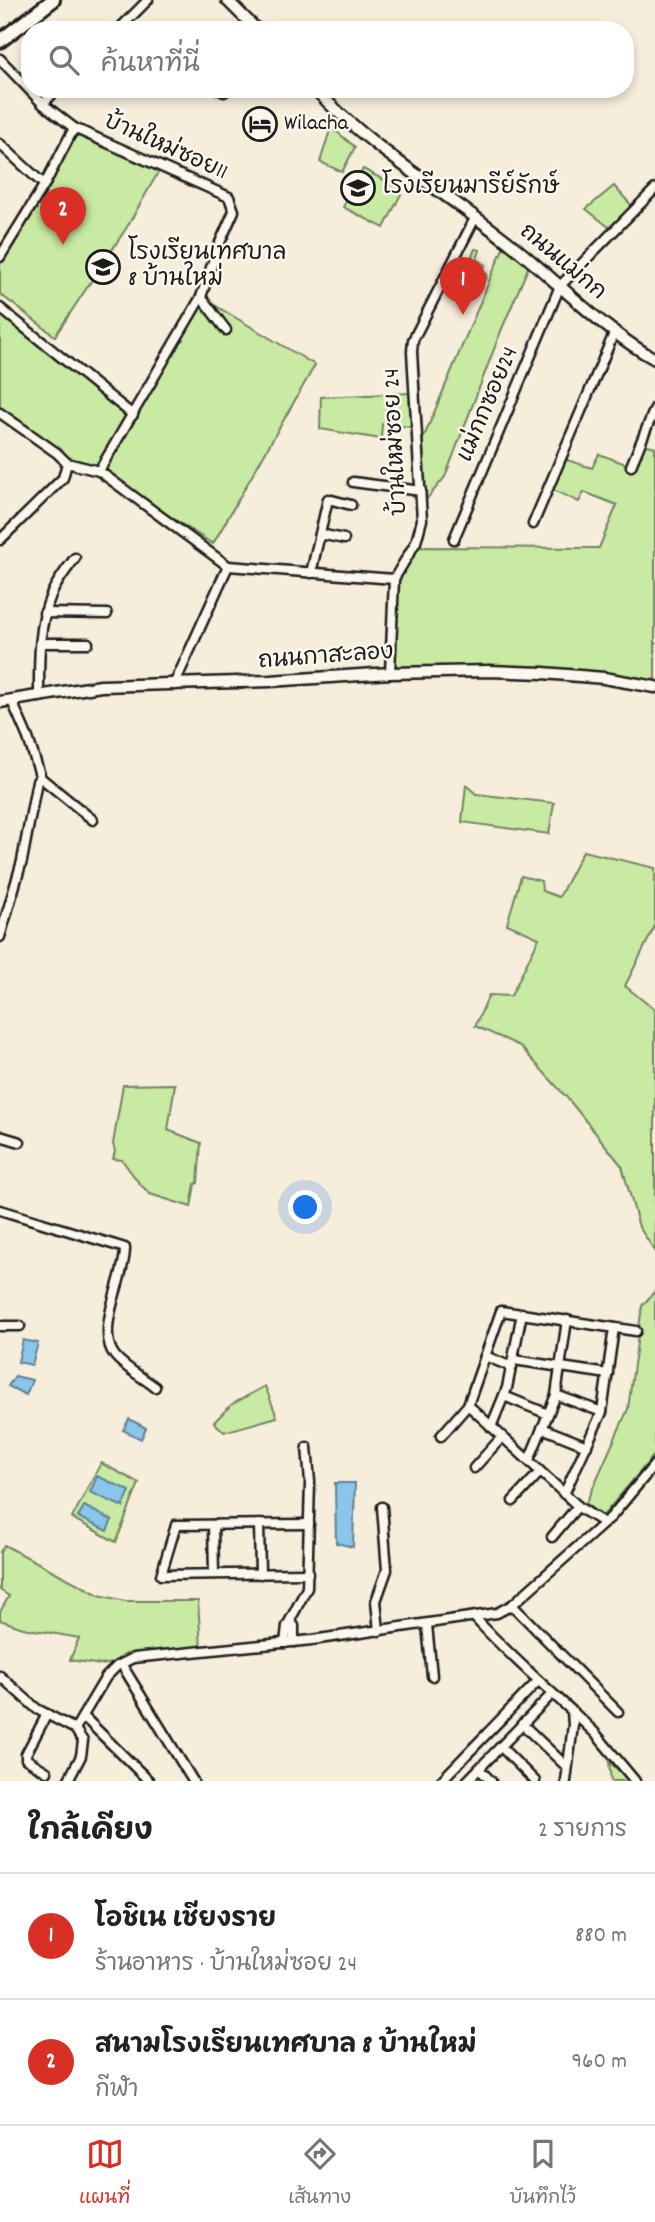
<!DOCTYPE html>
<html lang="th">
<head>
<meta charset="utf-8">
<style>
	:root { --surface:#fff; --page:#f2f2f2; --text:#222; --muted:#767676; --line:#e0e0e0; --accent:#d93025 }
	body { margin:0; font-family:Dekko,"Playpen Sans Thai",sans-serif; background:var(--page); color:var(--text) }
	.you { position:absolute; left:306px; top:1208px; width:24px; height:24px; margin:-18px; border:5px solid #fff; border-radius:50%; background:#1a73e8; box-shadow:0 0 0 10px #1a73e833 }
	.badge { display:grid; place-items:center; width:46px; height:46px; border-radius:50%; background:var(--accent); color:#fff; font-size:23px; font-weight:700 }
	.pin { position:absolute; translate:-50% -58px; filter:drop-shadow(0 2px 4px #0008) }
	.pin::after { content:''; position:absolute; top:37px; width:24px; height:21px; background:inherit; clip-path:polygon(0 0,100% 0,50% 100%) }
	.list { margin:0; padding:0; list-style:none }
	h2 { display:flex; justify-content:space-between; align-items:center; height:91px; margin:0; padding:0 28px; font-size:30px }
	h2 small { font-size:23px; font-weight:400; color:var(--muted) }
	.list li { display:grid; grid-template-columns:46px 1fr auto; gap:21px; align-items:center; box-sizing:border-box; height:126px; padding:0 28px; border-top:2px solid var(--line) }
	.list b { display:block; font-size:26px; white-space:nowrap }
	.list p { margin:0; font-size:23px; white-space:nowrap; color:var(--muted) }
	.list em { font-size:23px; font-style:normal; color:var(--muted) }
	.icon { flex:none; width:38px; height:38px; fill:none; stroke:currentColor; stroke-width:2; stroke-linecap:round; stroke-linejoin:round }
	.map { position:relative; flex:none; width:655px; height:1781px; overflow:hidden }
	.search { position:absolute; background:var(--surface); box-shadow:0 4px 10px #0003; left:21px; right:21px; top:21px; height:77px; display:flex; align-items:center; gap:18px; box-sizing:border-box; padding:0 24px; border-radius:28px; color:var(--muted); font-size:26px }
	.sheet { height:343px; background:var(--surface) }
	nav { display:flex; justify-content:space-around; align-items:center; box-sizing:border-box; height:98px; border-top:2px solid var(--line); background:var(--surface); font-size:19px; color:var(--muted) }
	nav a { display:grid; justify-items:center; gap:4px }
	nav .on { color:var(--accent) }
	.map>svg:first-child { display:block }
	.green { fill:#c9eaa3; stroke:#728360; stroke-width:2 }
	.water { fill:#8ac6ea; stroke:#5e8298; stroke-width:2 }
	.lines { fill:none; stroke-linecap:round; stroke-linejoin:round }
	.minor-casing { stroke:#1c1c1c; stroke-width:13 }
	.tertiary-casing { stroke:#1c1c1c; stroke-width:15 }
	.secondary-casing { stroke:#1c1c1c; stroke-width:18 }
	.minor { stroke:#fbf7ec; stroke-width:8 }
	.tertiary { stroke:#fbf7ec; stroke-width:10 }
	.secondary { stroke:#fbf7ec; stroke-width:12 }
	.labels { text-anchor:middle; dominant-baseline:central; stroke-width:5; stroke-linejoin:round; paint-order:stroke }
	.poi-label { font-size:23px; fill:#1c1c1c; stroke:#fbf7ec; text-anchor:start }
	.street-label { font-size:23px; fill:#1c1c1c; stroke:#fbf7ec }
</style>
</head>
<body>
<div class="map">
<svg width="655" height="1781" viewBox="0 0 655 1781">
	<rect width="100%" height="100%" fill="#f6eddb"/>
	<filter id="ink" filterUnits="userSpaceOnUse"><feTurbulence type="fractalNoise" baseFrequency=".0143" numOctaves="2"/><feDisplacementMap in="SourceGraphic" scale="14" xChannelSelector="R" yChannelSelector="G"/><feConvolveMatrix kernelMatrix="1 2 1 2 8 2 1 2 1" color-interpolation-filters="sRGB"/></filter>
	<g filter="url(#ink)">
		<g class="green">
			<path d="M331,127L355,147L342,172L320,162Z"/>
			<path d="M76,135L159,171L127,227L55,336L0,294V263Z"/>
			<path d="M363,169L403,190L384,228L343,207Z"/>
			<path d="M614,186L632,206L610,228L586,209Z"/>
			<path d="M506,241L531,261L501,331L445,477L421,506L418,451Z"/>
			<path d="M475,249L480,250L477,259L485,265L482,272L487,274L486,280L465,272Z"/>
			<path d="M201,297L315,365L213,544L99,471L67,463L0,413V308L132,414Z"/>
			<path d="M411,393V427L382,424L381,439L320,429L321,397Z"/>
			<path d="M641,443L655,447V687L611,679L390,673L394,579L413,547L599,548L617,505L584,492L579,502L551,489L561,458L592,468L599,454L631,466Z"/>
			<path d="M466,785L476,794L554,803L549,834L462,822Z"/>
			<path d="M583,851L655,868V926L625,986L655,1010V1251L639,1227L622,1166L569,1100L520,1046L475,1026L489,995L511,996L539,938L507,924L521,876L541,881L542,891L559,897Z"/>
			<path d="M175,1084L168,1130L201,1143L198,1183L195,1184L191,1207L150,1194L139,1183L122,1160L113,1159L115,1151L113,1144L123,1085Z"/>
			<path d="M655,1291V1454L601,1518L586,1503L628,1409L642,1306Z"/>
			<path d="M265,1386L277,1417L224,1432L214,1422L231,1405Z"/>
			<path d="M101,1463L139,1483L116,1542L72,1518Z"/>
			<path d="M4,1545L99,1595L125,1601H198L201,1648L126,1654L112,1663L101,1665L70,1660L79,1638L23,1628L0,1620V1612L9,1596L0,1590V1552Z"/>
			<path d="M609,1762L631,1781H611Z"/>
		</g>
		<g class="water">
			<path d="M23,1340L38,1343L32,1365L18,1362Z"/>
			<path d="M15,1376L32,1380L26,1395L8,1386Z"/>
			<path d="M129,1419L146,1428L141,1439L123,1430Z"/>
			<path d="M97,1476L130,1491L123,1507L90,1492Z"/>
			<path d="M335,1483H355L353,1547L336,1543Z"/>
			<path d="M84,1506L112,1520L107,1531L78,1517Z"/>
		</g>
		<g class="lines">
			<g class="minor-casing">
				<g id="minor">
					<path d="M118,30L148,0"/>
					<path d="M0,59L43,104L74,128L229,197L234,211L218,247L201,297L99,471"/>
					<path d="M218,89L224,92L228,89"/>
					<path d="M43,104L57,89"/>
					<path d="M0,144L40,181L46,182L74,128"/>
					<path d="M0,257L46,182"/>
					<path d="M201,297L226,330"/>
					<path d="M0,308L133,415"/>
					<path d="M0,413L57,453L67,463L63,478L0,540"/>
					<path d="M67,463L99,471L228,566L174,685"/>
					<path d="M631,466L655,408"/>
					<path d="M353,482L421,491"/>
					<path d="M533,524L615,331"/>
					<path d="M320,534L344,539"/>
					<path d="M454,539L560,286L655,189"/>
					<path d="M228,566L394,579"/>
					<path d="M311,573L328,499L351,505"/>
					<path d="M44,613L107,614"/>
					<path d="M42,643H88"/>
					<path d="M390,673L394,579L416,542L422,520L412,352L413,340L475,218"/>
					<path d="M39,697C39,664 38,626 51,595C57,581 66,570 75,558"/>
					<path d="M41,778L93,820"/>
					<path d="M0,937L22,861L37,781L41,778L28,738L12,701"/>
					<path d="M0,1136L20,1142"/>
					<path d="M0,1210L125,1248C126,1277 94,1330 115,1356C125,1368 142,1377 155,1387"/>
					<path d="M0,1326H20"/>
					<path d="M485,1356L512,1367"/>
					<path d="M514,1360L608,1374"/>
					<path d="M556,1395L602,1412"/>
					<path d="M504,1396L548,1414"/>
					<path d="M468,1405L580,1508L604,1523"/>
					<path d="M491,1427L507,1388L522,1313"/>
					<path d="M542,1428L587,1446"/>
					<path d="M441,1436L468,1405L501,1311L636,1331"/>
					<path d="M529,1460L556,1395L567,1320"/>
					<path d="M474,1468L502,1437"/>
					<path d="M564,1494L602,1412L614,1328"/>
					<path d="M513,1501L540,1472"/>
					<path d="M259,1524L260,1574"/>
					<path d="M213,1525L214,1574"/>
					<path d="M552,1537L578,1506"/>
					<path d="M308,1573L161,1575L176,1525L309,1524"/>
					<path d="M512,1605L618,1712"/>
					<path d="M475,1618C505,1651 539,1681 572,1711L573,1725L566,1781"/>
					<path d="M291,1622L294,1626V1642"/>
					<path d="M427,1625L432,1676"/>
					<path d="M379,1631L376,1601L387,1570L382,1507"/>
					<path d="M285,1643L287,1626L307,1588L310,1482L307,1447"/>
					<path d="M122,1665L193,1781"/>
					<path d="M0,1676L37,1709L75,1729L83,1741L81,1756L68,1781"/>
					<path d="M572,1711L595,1733L635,1781"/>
					<path d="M47,1714L26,1754V1759L47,1772"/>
					<path d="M83,1716L149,1781"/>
					<path d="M522,1724L567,1767"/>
					<path d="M75,1729L106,1677L117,1666L133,1658L312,1640L497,1613L512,1605L611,1517L655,1464"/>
					<path d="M501,1747L535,1781"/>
					<path d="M479,1769L491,1781"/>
					<path d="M441,1781L538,1681"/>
					<path d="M467,1781L552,1694"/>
				</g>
			</g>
			<g class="tertiary-casing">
				<g id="tertiary">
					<path d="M227,0L257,30"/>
					<path d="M315,89C373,151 447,193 512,245C557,281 605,332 655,359"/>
					<path d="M0,702L101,686L270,681L390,673L489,671L543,673L604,678L655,687"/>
				</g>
			</g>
			<g class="secondary-casing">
				<path id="secondary" d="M0,41L53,0"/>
			</g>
			<use href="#minor" class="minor"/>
			<use href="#tertiary" class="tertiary"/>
			<use href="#secondary" class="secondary"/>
		</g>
	</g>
	<defs>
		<g id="hotel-ring" transform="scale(1.75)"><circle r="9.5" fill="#fbf7ec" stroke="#1c1c1c" stroke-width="1.5"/><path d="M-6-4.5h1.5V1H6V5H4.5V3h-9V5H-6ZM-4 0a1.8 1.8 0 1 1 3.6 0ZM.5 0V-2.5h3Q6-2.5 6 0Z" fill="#1c1c1c"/></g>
		<g id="school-ring" transform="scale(1.75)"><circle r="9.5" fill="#fbf7ec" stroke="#1c1c1c" stroke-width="1.5"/><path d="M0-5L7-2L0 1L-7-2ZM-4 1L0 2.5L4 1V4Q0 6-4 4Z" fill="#1c1c1c"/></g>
	</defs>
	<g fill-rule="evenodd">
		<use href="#hotel-ring" x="260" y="124"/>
		<use href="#school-ring" x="358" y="188"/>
		<use href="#school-ring" x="103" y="267"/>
	</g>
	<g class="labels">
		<g class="poi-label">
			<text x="284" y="124">Wilacha</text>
			<text x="382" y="188">โรงเรียนมารีย์รักษ์</text>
			<text x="128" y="254">โรงเรียนเทศบาล<tspan x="128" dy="26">8 บ้านใหม่</tspan></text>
		</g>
		<g class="street-label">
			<text transform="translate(165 148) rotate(24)">บ้านใหม่ซอย11</text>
			<text transform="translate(562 263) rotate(40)">ถนนแม่กก</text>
			<text transform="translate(489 405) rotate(-67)">แม่กกซอย24</text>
			<text transform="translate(397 442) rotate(-93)">บ้านใหม่ซอย 24</text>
			<text transform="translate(326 658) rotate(-4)">ถนนกาสะลอง</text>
		</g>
	</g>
</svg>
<div class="you"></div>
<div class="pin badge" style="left:463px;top:315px">1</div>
<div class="pin badge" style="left:63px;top:245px">2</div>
<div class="search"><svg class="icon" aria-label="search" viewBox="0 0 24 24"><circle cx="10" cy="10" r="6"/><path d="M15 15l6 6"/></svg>ค้นหาที่นี่</div>
</div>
<section class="sheet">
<h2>ใกล้เคียง<small>2 รายการ</small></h2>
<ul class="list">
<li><span class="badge">1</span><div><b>โอชิเน เชียงราย</b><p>ร้านอาหาร · บ้านใหม่ซอย 24</p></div><em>880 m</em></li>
<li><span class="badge">2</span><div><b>สนามโรงเรียนเทศบาล 8 บ้านใหม่</b><p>กีฬา</p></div><em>960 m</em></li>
</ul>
</section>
<nav>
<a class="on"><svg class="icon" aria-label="map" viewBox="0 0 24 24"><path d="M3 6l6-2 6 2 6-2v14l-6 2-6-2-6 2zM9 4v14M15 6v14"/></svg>แผนที่</a>
<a><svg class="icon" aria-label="directions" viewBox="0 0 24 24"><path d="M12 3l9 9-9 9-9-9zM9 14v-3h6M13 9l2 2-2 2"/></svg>เส้นทาง</a>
<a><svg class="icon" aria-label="saved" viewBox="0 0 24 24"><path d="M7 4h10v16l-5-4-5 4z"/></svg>บันทึกไว้</a>
</nav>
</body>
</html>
